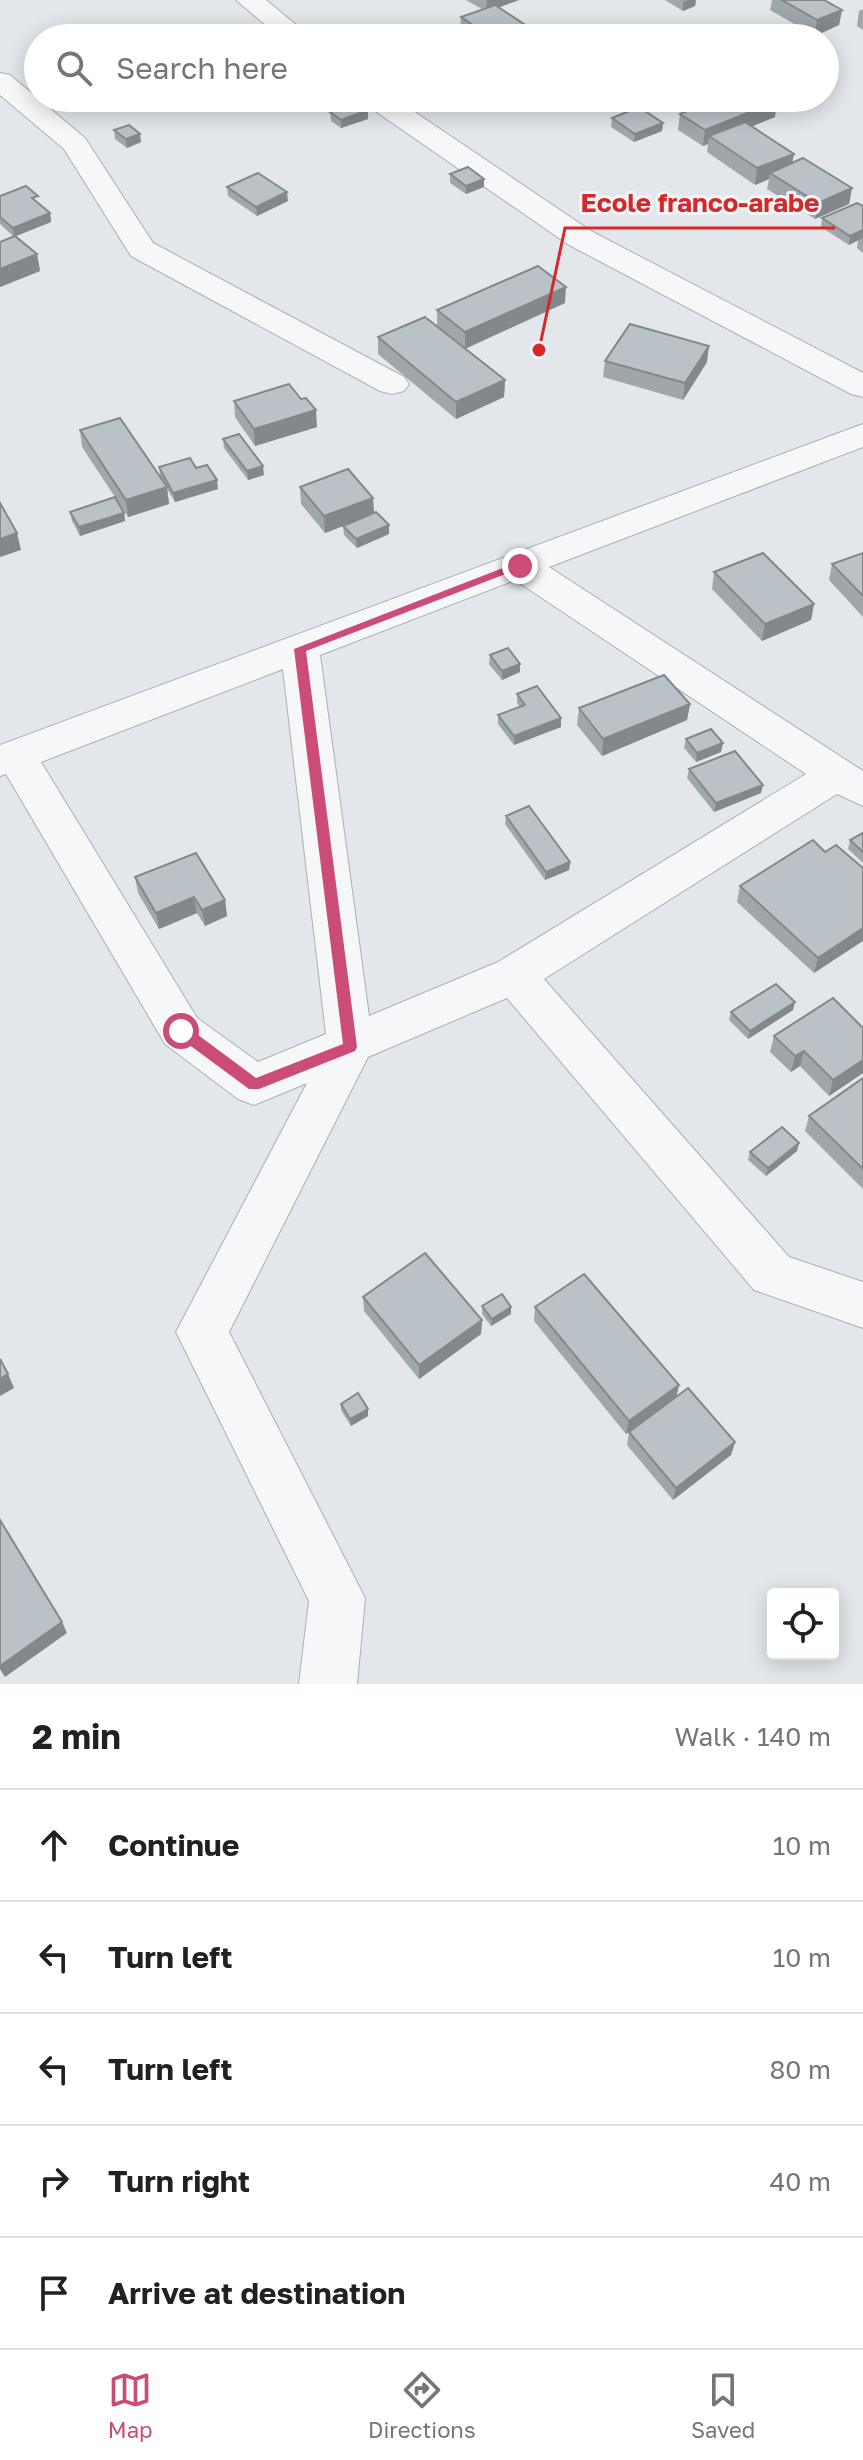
<!DOCTYPE html>
<html lang="en">
<head>
<meta charset="utf-8">
<style>
	:root { --surface:#fff; --page:#f6f6f6; --text:#202124; --muted:#757577; --line:#e0e0e0; --accent:#cb4c77 }
	body { margin:0; font-family:"Golos Text",sans-serif; background:var(--page); color:var(--text) }
	.controls { position:absolute; right:24px; bottom:24px; display:grid; overflow:hidden; border-radius:8px; box-shadow:0 4px 20px #0003 }
	.controls button { width:72px; height:72px; display:grid; place-items:center; padding:0; border:0; border-bottom:2px solid var(--line); background:var(--surface); color:var(--text); font:40px sans-serif }
	.stop { position:absolute; width:24px; height:24px; margin:-18px; border:6px solid #cb4c77; border-radius:50%; background:#fff }
	.stop.end { background:#cb4c77; border-color:#fff; box-shadow:0 2px 8px #0008 }
	.list { margin:0; padding:0; list-style:none }
	h2 { display:flex; justify-content:space-between; align-items:center; height:104px; margin:0; padding:0 32px; font-size:34px }
	h2 small { font-size:26px; font-weight:400; color:var(--muted) }
	.list li { display:grid; grid-template-columns:52px 1fr auto; gap:24px; align-items:center; box-sizing:border-box; height:112px; padding:0 32px; border-top:2px solid var(--line) }
	.list b { display:block; font-size:30px; white-space:nowrap }
	.list em { font-size:26px; font-style:normal; color:var(--muted) }
	.icon { flex:none; width:44px; height:44px; fill:none; stroke:currentColor; stroke-width:2; stroke-linecap:round; stroke-linejoin:round }
	.map { position:relative; flex:none; width:863px; height:1684px; overflow:hidden }
	.search { position:absolute; background:var(--surface); box-shadow:0 4px 20px #0003; left:24px; right:24px; top:24px; height:88px; display:flex; align-items:center; gap:20px; box-sizing:border-box; padding:0 28px; border-radius:44px; color:var(--muted); font-size:30px }
	.sheet { height:664px; background:var(--surface) }
	nav { display:flex; justify-content:space-around; align-items:center; box-sizing:border-box; height:112px; border-top:2px solid var(--line); background:var(--surface); font-size:22px; color:var(--muted) }
	nav a { display:grid; justify-items:center; gap:4px }
	nav .on { color:var(--accent) }
	.map>svg:first-child { display:block }
	.lines { fill:none; stroke-linecap:round; stroke-linejoin:round }
	.minor-casing { stroke:#a8afb5; stroke-width:2 }
	.minor { fill:#f6f7f9; fill-rule:evenodd }
	.wall { fill:#a0a7ac }
	.shaded-wall { fill:#82888c }
	.building { fill:#bac2c8; stroke:#82888c; stroke-width:2 }
	.route { fill:#cb4c77 }
	.leader { fill:none; stroke:#d62828; stroke-width:3 }
	.callout-dot { fill:#d62828; stroke:#f3f6f8; stroke-width:3 }
	.callout-label { font-size:26px; text-anchor:middle; font-weight:bold; fill:#d62828; stroke:#f3f6f8; stroke-width:6; stroke-linejoin:round; paint-order:stroke }
</style>
</head>
<body>
<div class="map">
<svg width="863" height="1684" viewBox="0 0 863 1684">
	<rect width="100%" height="100%" fill="#e3e7eb"/>
	<g class="lines">
		<g class="minor-casing">
			<g id="minor">
				<path d="M236,0H266L312,38H281Z"/>
				<path d="M0,73L10,75L85,138L153,243L404,377L409,384L404,391L392,394L380,391L131,256L64,149L0,95Z"/>
				<path d="M361,98H394L591,231L863,373V397L851,394L569,245L365,104Z"/>
				<path d="M863,424V447L549,567L863,771V806L837,794L544,979L789,1257L863,1282V1328L754,1290L507,998L368,1057L229,1332L365,1598L357,1684H299L309,1601L176,1332L307,1083L254,1105L238,1099L165,1044L6,774L0,776V745ZM515,580L806,774L498,962L369,1016L320,655ZM283,669L326,1034L258,1062L197,1018L41,762Z"/>
			</g>
		</g>
		<use href="#minor" class="minor"/>
	</g>
	<g class="wall">
		<path d="M466,0H519L500,7L536,38H469L460,32L461,17L482,9Z"/>
		<path d="M665,0H696L695,6L683,11Z"/>
		<path d="M772,0H824L842,10L839,25L815,36L770,10Z"/>
		<path d="M863,9V30L857,26L859,11Z"/>
		<path d="M784,29L808,33L807,38H784Z"/>
		<path d="M335,98H356L353,99L368,110V119L341,128L331,121L330,113L328,112V103L337,100Z"/>
		<path d="M626,98H669L642,109Z"/>
		<path d="M680,114L775,117L752,126L792,162L852,188L849,204L815,219L767,189L769,179L755,185L707,152L708,144L703,146L678,130Z"/>
		<path d="M612,118L663,123L662,131L634,142L611,127Z"/>
		<path d="M114,130L141,142L127,148L115,139Z"/>
		<path d="M450,174L484,187L466,194L450,183Z"/>
		<path d="M227,187L288,201L257,216L228,196Z"/>
		<path d="M0,196L40,204L50,213L51,222L15,236L37,254L40,271L0,287V242L14,237L0,224Z"/>
		<path d="M863,206V253L857,248L858,240L849,245L821,227L822,218Z"/>
		<path d="M565,303L465,348L505,380L504,397L456,419L378,354V337L437,326V310Z"/>
		<path d="M605,361L707,362L683,400L603,377Z"/>
		<path d="M234,401L317,427L255,446L235,417Z"/>
		<path d="M80,430L160,476L159,467L196,468L218,489L175,502L167,489L169,504L128,517L116,499L124,513L125,521L80,536L72,521L70,512L115,497L82,447Z"/>
		<path d="M223,439L264,475L248,480L224,448Z"/>
		<path d="M300,487L373,498L374,513L389,534L357,548L344,535L343,526L348,524L325,533L301,504Z"/>
		<path d="M863,553V617L829,580L832,564Z"/>
		<path d="M714,572L814,604L811,620L762,641L712,589Z"/>
		<path d="M490,655L520,672L502,680L489,664Z"/>
		<path d="M517,694L561,727L514,745L498,724V715L520,707L517,703Z"/>
		<path d="M690,704L687,720L602,756L577,725L579,708Z"/>
		<path d="M686,739L721,752L696,762L684,748Z"/>
		<path d="M689,769L761,793L714,812L687,778Z"/>
		<path d="M506,816L570,862L569,870L545,880L505,824Z"/>
		<path d="M863,833V863L848,849L850,840Z"/>
		<path d="M825,852L863,868L814,973L737,902L740,886Z"/>
		<path d="M135,877L225,900L227,916L205,926L197,913L159,929L138,893Z"/>
		<path d="M793,1010L748,1039L729,1020L731,1012Z"/>
		<path d="M863,1028V1073L829,1096L800,1066L791,1072L770,1052L774,1036Z"/>
		<path d="M863,1078V1189L805,1131L809,1116Z"/>
		<path d="M797,1151L766,1176L748,1160L750,1152Z"/>
		<path d="M363,1297L482,1320L481,1334L419,1379L364,1311Z"/>
		<path d="M482,1306L511,1314L491,1326L482,1314Z"/>
		<path d="M535,1307L679,1385L676,1396L735,1442L731,1455L673,1500L627,1445L629,1432L639,1425L626,1434L534,1321Z"/>
		<path d="M341,1404L368,1409V1416L351,1426L341,1410Z"/>
	</g>
	<g class="shaded-wall">
		<path d="M487,0H519L486,12Z"/>
		<path d="M689,0H696L695,6L683,11V2Z"/>
		<path d="M842,10L839,25L815,36L817,20Z"/>
		<path d="M536,32V38H519Z"/>
		<path d="M808,33L807,38H798V37Z"/>
		<path d="M643,98H669L642,109Z"/>
		<path d="M777,101L775,117L716,141L709,136L708,144L703,146L705,130Z"/>
		<path d="M368,110V119L341,128V120Z"/>
		<path d="M663,123L662,131L634,142L635,134Z"/>
		<path d="M140,134L141,142L127,148L126,139Z"/>
		<path d="M794,154L791,170L770,173L769,179L755,185L757,168Z"/>
		<path d="M484,179V187L466,194V186Z"/>
		<path d="M852,188L849,204L815,219L818,203Z"/>
		<path d="M287,192L288,201L257,216L256,207Z"/>
		<path d="M50,213L51,222L14,237L13,228Z"/>
		<path d="M863,230V238L849,245L850,236Z"/>
		<path d="M37,254L40,271L0,287V269Z"/>
		<path d="M566,287L565,303L465,349V332Z"/>
		<path d="M709,346L707,362L683,400L685,383Z"/>
		<path d="M505,380L504,397L456,419V402Z"/>
		<path d="M316,410L317,427L255,446L254,429Z"/>
		<path d="M263,466L264,475L248,480L247,471Z"/>
		<path d="M217,480L218,489L175,502L173,493Z"/>
		<path d="M167,487L169,504L128,517L126,500Z"/>
		<path d="M373,498L374,514L325,533L324,516Z"/>
		<path d="M124,513L125,521L80,536L79,527Z"/>
		<path d="M389,525V534L357,548L356,539Z"/>
		<path d="M17,533L21,550L0,557V539Z"/>
		<path d="M814,604L811,620L762,641L765,624Z"/>
		<path d="M520,664V672L502,680V671Z"/>
		<path d="M690,704L687,720L602,756L603,739Z"/>
		<path d="M561,718V727L514,745V736Z"/>
		<path d="M723,743L721,752L696,762L697,753Z"/>
		<path d="M763,785L761,793L714,812L716,803Z"/>
		<path d="M570,862L569,870L545,880L546,872Z"/>
		<path d="M194,897L197,913L159,929L156,913Z"/>
		<path d="M225,900L227,916L205,926L202,910Z"/>
		<path d="M863,928V941L814,973L818,958Z"/>
		<path d="M795,1002L793,1010L748,1039L750,1031Z"/>
		<path d="M804,1051L800,1066L791,1072L795,1056Z"/>
		<path d="M863,1060V1073L829,1096L833,1080Z"/>
		<path d="M799,1143L797,1151L766,1176L768,1168Z"/>
		<path d="M511,1307V1314L491,1326L492,1319Z"/>
		<path d="M482,1320L481,1334L419,1379V1365Z"/>
		<path d="M8,1374L14,1388L0,1396V1379Z"/>
		<path d="M679,1385L676,1398L626,1434L629,1421Z"/>
		<path d="M368,1409V1416L351,1426L350,1419Z"/>
		<path d="M735,1442L731,1455L673,1500L676,1488Z"/>
		<path d="M62,1622L67,1633L5,1677L0,1669V1666Z"/>
	</g>
	<g class="building">
		<path d="M782,0H824L842,10L817,20Z"/>
		<path d="M495,5L536,32L519,38H492L461,17Z"/>
		<path d="M795,25L808,33L798,37L784,29Z"/>
		<path d="M343,98H351L368,110L341,120L330,112L337,110L328,103Z"/>
		<path d="M720,98H773L777,101L705,130L680,114Z"/>
		<path d="M639,107L663,123L635,134L612,118Z"/>
		<path d="M745,122L794,154L757,168L709,136Z"/>
		<path d="M129,125L140,134L126,139L114,130Z"/>
		<path d="M803,158L852,188L818,203L770,173Z"/>
		<path d="M468,167L484,179L466,186L450,174Z"/>
		<path d="M258,173L287,192L256,207L227,187Z"/>
		<path d="M26,186L38,196L32,198L50,213L13,228L0,217V196Z"/>
		<path d="M857,203L863,206V230L850,236L822,218Z"/>
		<path d="M15,236L37,254L0,269V242Z"/>
		<path d="M538,266L566,287L465,332L437,310Z"/>
		<path d="M425,317L505,380L456,402L378,337Z"/>
		<path d="M630,324L709,346L685,383L605,361Z"/>
		<path d="M289,384L301,399L306,398L316,410L254,429L234,401Z"/>
		<path d="M120,418L167,487L126,500L80,430Z"/>
		<path d="M239,434L263,466L247,471L223,439Z"/>
		<path d="M190,458L196,468L207,465L217,480L173,493L159,467Z"/>
		<path d="M348,469L373,498L324,516L300,487Z"/>
		<path d="M115,497L124,513L79,527L70,512Z"/>
		<path d="M0,503L17,533L0,539Z"/>
		<path d="M376,512L389,525L356,539L343,526Z"/>
		<path d="M763,553L814,604L765,624L714,572Z"/>
		<path d="M863,553V596L832,564Z"/>
		<path d="M508,648L520,664L502,671L490,655Z"/>
		<path d="M664,675L690,704L603,739L579,708Z"/>
		<path d="M537,686L561,718L514,736L498,715L525,705L517,694Z"/>
		<path d="M711,729L723,743L697,753L686,739Z"/>
		<path d="M735,751L763,785L716,803L689,769Z"/>
		<path d="M529,806L570,862L546,872L506,816Z"/>
		<path d="M863,833V852L850,840Z"/>
		<path d="M813,840L825,852L836,845L863,868V928L818,958L740,886Z"/>
		<path d="M196,853L225,900L202,910L194,897L156,913L135,877Z"/>
		<path d="M776,984L795,1002L750,1031L731,1012Z"/>
		<path d="M833,998L863,1028V1060L833,1080L804,1051L795,1056L774,1036Z"/>
		<path d="M863,1078V1169L809,1116Z"/>
		<path d="M782,1127L799,1143L768,1168L750,1152Z"/>
		<path d="M425,1253L482,1320L419,1365L363,1297Z"/>
		<path d="M584,1274L679,1385L629,1421L535,1307Z"/>
		<path d="M502,1294L511,1307L492,1319L482,1306Z"/>
		<path d="M0,1359L8,1374L0,1379Z"/>
		<path d="M688,1388L735,1442L676,1488L629,1432Z"/>
		<path d="M358,1393L368,1409L350,1419L341,1404Z"/>
		<path d="M0,1520L62,1622L0,1666Z"/>
	</g>
	<path class="route" d="M516,563L526,566L306,651L357,1047L355,1051L259,1089H249L176,1035V1026H186L256,1078L343,1044L294,649Z"/>
	<path class="leader" d="M539 350L565 228H835"/>
	<circle class="callout-dot" cx="539" cy="350" r="8"/>
	<g class="callout-label">
		<text x="700" y="212">Ecole franco-arabe</text>
	</g>
</svg>
<div class="controls">
<button><svg class="icon" aria-label="locate" viewBox="0 0 24 24"><circle cx="12" cy="12" r="6"/><path d="M12 2v4M12 18v4M2 12h4M18 12h4"/></svg></button>
</div>
<div class="stop" style="left:181px;top:1031px"></div>
<div class="stop end" style="left:520px;top:566px"></div>
<div class="search"><svg class="icon" aria-label="search" viewBox="0 0 24 24"><circle cx="10" cy="10" r="6"/><path d="M15 15l6 6"/></svg>Search here</div>
</div>
<section class="sheet">
<h2>2 min<small>Walk · 140 m</small></h2>
<ul class="list">
<li><svg class="icon" aria-label="ahead" viewBox="0 0 24 24"><path d="M12 20V5M6 11l6-6 6 6"/></svg><div><b>Continue</b></div><em>10 m</em></li>
<li><svg class="icon" aria-label="left" viewBox="0 0 24 24"><path d="M17 20v-9H6M10 6l-5 5 5 5"/></svg><div><b>Turn left</b></div><em>10 m</em></li>
<li><svg class="icon" aria-label="left" viewBox="0 0 24 24"><path d="M17 20v-9H6M10 6l-5 5 5 5"/></svg><div><b>Turn left</b></div><em>80 m</em></li>
<li><svg class="icon" aria-label="right" viewBox="0 0 24 24"><path d="M7 20v-9h11M14 6l5 5-5 5"/></svg><div><b>Turn right</b></div><em>40 m</em></li>
<li><svg class="icon" aria-label="arrive" viewBox="0 0 24 24"><path d="M6 21V4h12l-3 4 3 4H6"/></svg><div><b>Arrive at destination</b></div></li>
</ul>
</section>
<nav>
<a class="on"><svg class="icon" aria-label="map" viewBox="0 0 24 24"><path d="M3 6l6-2 6 2 6-2v14l-6 2-6-2-6 2zM9 4v14M15 6v14"/></svg>Map</a>
<a><svg class="icon" aria-label="directions" viewBox="0 0 24 24"><path d="M12 3l9 9-9 9-9-9zM9 14v-3h6M13 9l2 2-2 2"/></svg>Directions</a>
<a><svg class="icon" aria-label="saved" viewBox="0 0 24 24"><path d="M7 4h10v16l-5-4-5 4z"/></svg>Saved</a>
</nav>
</body>
</html>
